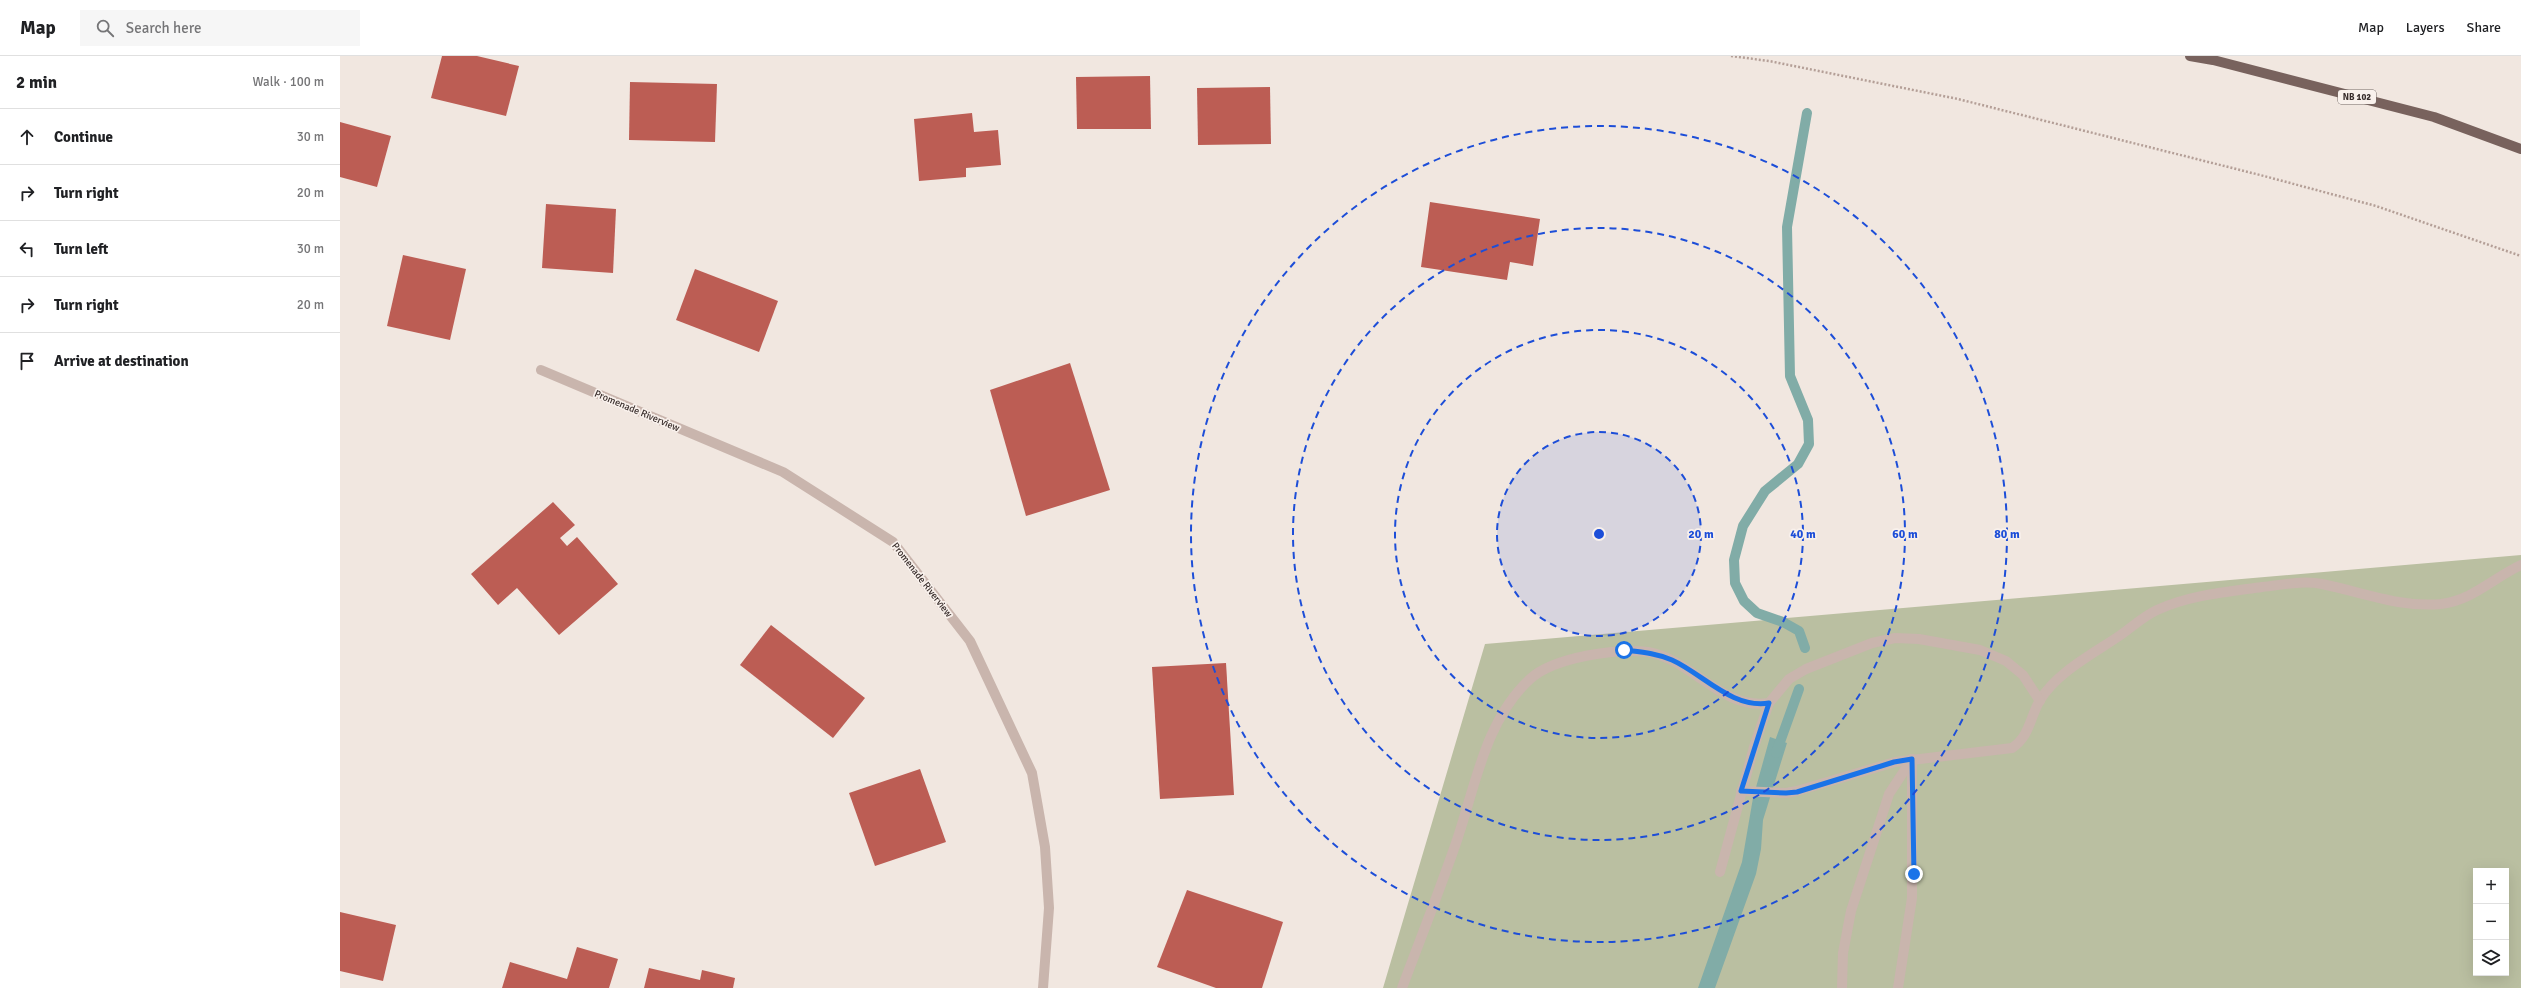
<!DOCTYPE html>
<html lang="en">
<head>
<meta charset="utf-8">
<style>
	:root { --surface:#fff; --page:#f6f6f6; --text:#202124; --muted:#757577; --line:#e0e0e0 }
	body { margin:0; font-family:Signika,sans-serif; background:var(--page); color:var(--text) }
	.controls { position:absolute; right:12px; bottom:12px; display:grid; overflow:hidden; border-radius:0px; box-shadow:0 4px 16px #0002 }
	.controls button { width:36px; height:36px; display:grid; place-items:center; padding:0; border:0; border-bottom:1px solid var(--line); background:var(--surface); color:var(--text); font:20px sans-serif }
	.stop { position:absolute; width:12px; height:12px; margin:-9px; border:3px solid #1a73e8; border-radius:50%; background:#fff }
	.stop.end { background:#1a73e8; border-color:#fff; box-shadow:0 1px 4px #0008 }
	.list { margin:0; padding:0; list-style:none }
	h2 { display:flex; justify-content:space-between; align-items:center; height:52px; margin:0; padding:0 16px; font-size:17px }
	h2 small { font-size:13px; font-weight:400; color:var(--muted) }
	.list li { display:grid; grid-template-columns:26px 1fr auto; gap:12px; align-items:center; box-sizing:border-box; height:56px; padding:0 16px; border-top:1px solid var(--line) }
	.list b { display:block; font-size:15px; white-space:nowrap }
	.list em { font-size:13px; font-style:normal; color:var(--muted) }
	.icon { flex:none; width:22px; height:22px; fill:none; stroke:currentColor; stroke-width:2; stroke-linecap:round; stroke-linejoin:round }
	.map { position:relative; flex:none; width:2181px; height:932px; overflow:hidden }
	header { display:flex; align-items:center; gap:24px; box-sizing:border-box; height:56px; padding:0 20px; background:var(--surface); border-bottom:1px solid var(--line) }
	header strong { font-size:19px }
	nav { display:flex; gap:22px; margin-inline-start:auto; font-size:14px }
	.search { width:280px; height:36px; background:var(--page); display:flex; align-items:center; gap:10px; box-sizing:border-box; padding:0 14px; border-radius:0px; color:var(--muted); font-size:15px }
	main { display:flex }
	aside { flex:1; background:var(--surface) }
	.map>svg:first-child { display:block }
	.green { fill:#babfa1; fill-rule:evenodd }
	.water { fill:#81aca7 }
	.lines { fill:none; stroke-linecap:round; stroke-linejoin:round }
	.stream { stroke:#81aca7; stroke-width:10 }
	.building { fill:#bc5d54 }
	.path { stroke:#b49f97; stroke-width:2.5; stroke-dasharray:2 2; stroke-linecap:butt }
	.service { stroke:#c9b5ad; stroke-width:10 }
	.minor { stroke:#c9b5ad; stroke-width:10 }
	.primary { stroke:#78625d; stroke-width:10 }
	.route { stroke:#1a73e8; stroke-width:5 }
	.ring { fill:none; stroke:#1d4ed8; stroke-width:2; stroke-dasharray:7 5 }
	.labels { text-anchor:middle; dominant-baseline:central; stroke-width:3.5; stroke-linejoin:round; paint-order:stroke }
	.shield { fill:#f9f1ec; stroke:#726865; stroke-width:1 }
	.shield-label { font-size:9px; font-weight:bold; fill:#382d2b }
	.street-label { font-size:10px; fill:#382d2b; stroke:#f9f1ec }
	.centre { fill:#1d4ed8; stroke:#f9f1ec; stroke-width:2 }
	.ring-label { font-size:12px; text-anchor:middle; font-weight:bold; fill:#1d4ed8; stroke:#f9f1ec; stroke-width:3.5; stroke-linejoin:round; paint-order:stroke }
</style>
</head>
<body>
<header>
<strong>Map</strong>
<div class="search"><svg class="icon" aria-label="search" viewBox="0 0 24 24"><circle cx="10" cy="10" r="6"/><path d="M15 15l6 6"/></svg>Search here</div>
<nav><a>Map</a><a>Layers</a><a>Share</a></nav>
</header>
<main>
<aside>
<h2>2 min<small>Walk · 100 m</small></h2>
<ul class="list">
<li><svg class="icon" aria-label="ahead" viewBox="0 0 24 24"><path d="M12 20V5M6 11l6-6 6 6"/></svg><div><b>Continue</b></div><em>30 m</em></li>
<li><svg class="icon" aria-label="right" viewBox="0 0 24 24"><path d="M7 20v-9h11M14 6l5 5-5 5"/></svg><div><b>Turn right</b></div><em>20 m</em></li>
<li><svg class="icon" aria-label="left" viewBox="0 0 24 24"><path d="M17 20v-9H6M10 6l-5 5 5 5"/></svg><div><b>Turn left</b></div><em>30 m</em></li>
<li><svg class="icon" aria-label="right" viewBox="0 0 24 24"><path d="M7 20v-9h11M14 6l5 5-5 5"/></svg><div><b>Turn right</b></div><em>20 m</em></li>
<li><svg class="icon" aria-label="arrive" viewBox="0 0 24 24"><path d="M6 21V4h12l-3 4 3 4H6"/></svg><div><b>Arrive at destination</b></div></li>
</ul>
</aside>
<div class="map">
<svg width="2181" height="932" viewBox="0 0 2181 932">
	<rect width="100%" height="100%" fill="#f1e7e0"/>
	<path class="green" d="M2181,499V932H1043L1145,588ZM2136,815H2166V917H2136Z"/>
	<path class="water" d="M1430,681L1447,687L1423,764L1421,793L1416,818L1375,932H1358L1402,806L1413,742Z"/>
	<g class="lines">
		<g class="stream">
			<path d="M1465,592L1459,575L1443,566L1417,557L1404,545L1395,527L1394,504L1403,470L1425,435L1458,408L1469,388L1468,364L1450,320L1447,171L1467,57"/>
			<path d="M1436,697L1459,633"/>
		</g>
	</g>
	<g class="building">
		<path d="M102,0H137L179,10L166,60L91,42Z"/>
		<path d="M810,20L811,73H737L736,21Z"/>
		<path d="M290,26L377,28L375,86L289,84Z"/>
		<path d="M930,31L931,88L858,89L857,32Z"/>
		<path d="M632,57L634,76L658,74L661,109L626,112V121L579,125L574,63Z"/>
		<path d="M0,66L51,80L37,131L0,121Z"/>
		<path d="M1090,146L1200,163L1193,210L1170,206L1167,224L1081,211Z"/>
		<path d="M206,148L276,153L273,217L202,212Z"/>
		<path d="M63,199L126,213L110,284L47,270Z"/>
		<path d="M355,213L438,245L419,296L336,264Z"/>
		<path d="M730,307L770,434L686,460L650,334Z"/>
		<path d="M213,446L235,469L220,482L227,490L237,481L278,528L219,579L177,532L158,549L131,518Z"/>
		<path d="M431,569L525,642L493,682L400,609Z"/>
		<path d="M886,607L894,739L820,743L812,611Z"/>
		<path d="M580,713L606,786L535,810L509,737Z"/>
		<path d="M847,834L943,866L922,932H876L817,911Z"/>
		<path d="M0,856L56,869L43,925L0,915Z"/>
		<path d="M237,891L278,903L269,932H162L170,906L227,923Z"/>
		<path d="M309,912L360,924L362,914L395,922L393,932H304Z"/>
	</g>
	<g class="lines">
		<path class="path" d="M1391,0L1429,5L1618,43L1924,120L2036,150L2181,200"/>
		<g class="service">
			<path d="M1401,735L1446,737L1457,735L1555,706L1672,692C1690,680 1690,661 1700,644C1718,615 1755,597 1782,578C1793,570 1804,560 1817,554C1850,539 1886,536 1922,531C1942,529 1963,524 1982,528C2022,536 2060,552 2101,548C2133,544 2153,522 2181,509"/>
			<path d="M1380,816L1414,691L1429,647L1449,623L1466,613L1532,587L1555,582L1579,583L1640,594L1666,605L1683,619L1700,645"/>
			<path d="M1062,932C1080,884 1099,836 1116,787C1135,732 1145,664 1190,623C1214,601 1277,592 1308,596C1351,603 1383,655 1429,647"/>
			<path d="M1502,932L1503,897L1511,855L1549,738L1572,703"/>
			<path d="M1558,932L1572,842V703"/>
		</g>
		<path class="minor" d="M201,314L443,416L553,486L630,585L692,717L705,791L709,852L703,932"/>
		<path class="primary" d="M1850,0L1873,4L2094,61L2181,93"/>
	</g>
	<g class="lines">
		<path class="route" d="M1284,594C1300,596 1316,597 1332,604C1363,618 1392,653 1429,647L1401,735L1446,737L1457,736L1554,706L1572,703L1574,818"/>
	</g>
	<circle cx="1259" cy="478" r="102" fill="#1d4ed8" fill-opacity=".12"/>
	<g class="ring">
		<circle cx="1259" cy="478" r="102"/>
		<circle cx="1259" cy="478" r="204"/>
		<circle cx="1259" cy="478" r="306"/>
		<circle cx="1259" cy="478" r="408"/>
	</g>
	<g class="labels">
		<rect class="shield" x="1998" y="34" width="38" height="14" rx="3"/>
		<g class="shield-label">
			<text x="2017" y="41">NB 102</text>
		</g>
		<g class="street-label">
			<text transform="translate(297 355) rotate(23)">Promenade Riverview</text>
			<text transform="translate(582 524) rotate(52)">Promenade Riverview</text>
		</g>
	</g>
	<circle cx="1259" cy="478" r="6" class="centre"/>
	<g class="ring-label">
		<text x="1361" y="482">20 m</text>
		<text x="1463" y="482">40 m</text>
		<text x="1565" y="482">60 m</text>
		<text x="1667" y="482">80 m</text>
	</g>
</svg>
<div class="controls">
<button>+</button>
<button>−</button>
<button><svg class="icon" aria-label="layers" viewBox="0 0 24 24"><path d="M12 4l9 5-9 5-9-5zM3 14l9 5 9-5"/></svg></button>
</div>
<div class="stop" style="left:1284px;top:594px"></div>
<div class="stop end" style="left:1574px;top:818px"></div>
</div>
</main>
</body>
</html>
